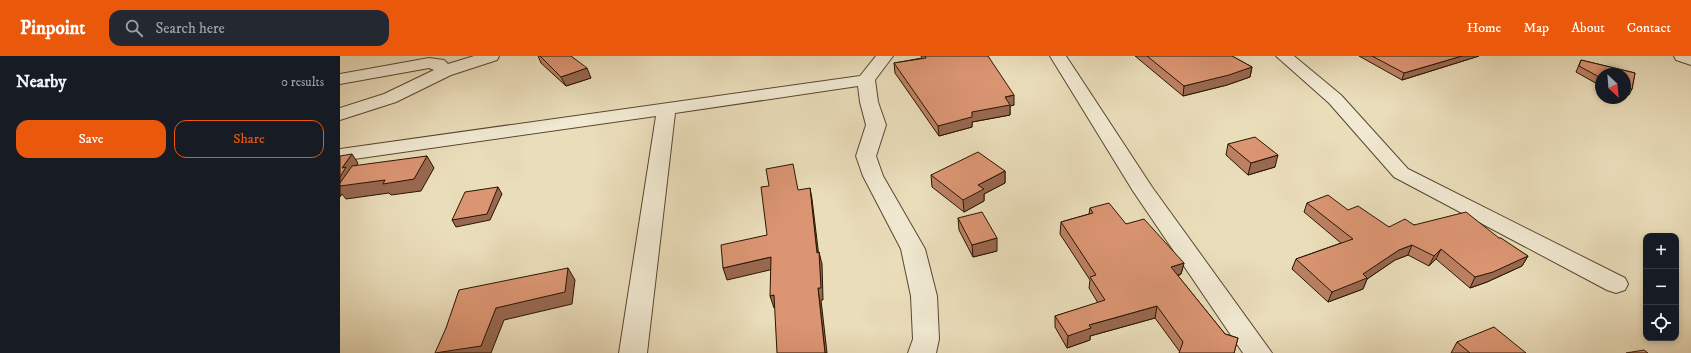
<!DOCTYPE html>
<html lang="en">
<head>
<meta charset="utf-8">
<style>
	:root { --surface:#171b24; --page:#242831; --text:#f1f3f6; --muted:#9ea1a6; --line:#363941; --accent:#ea580c }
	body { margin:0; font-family:"IM FELL DW Pica",serif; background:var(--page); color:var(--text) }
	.controls { position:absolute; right:12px; bottom:12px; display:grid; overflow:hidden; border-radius:8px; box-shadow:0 2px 6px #0003 }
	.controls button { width:36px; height:36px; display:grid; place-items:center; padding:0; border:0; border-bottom:1px solid var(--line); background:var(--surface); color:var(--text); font:20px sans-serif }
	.compass { position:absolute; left:1255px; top:12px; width:36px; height:36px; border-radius:50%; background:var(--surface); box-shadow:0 2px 6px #0003; rotate:154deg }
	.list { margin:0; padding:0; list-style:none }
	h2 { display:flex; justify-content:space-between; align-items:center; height:52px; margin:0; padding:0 16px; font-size:17px }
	h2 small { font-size:13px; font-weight:400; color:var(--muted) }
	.actions { display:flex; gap:8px; padding:12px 16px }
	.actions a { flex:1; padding:9px 0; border:1px solid var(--accent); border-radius:12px; text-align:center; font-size:14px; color:var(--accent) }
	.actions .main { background:var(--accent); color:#fff }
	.icon { flex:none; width:22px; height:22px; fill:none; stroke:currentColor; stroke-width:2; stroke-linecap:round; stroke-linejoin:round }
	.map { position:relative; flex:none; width:1351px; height:297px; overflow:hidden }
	header { display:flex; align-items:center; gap:24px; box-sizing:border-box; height:56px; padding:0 20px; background:var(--accent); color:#fff }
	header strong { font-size:19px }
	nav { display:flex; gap:22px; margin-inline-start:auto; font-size:14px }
	.search { width:280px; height:36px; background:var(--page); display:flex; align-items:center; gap:10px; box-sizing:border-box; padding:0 14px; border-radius:12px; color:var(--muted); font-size:15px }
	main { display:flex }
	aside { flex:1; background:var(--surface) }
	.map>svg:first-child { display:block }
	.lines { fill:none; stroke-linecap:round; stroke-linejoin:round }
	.minor-casing { stroke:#594730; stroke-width:2 }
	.minor { fill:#f1e9d2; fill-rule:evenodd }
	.wall { fill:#bc8063; stroke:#291502 }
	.shaded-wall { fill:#996850; stroke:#291502 }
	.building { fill:#db9573; stroke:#291502 }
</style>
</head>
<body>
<header>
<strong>Pinpoint</strong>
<div class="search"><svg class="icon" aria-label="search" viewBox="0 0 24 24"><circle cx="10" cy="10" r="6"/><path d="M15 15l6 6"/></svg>Search here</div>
<nav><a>Home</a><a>Map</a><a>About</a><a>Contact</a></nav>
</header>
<main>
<aside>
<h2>Nearby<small>0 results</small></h2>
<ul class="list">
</ul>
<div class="actions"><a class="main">Save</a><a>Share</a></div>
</aside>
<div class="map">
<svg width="1351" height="297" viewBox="0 0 1351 297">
	<rect width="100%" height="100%" fill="#eaddba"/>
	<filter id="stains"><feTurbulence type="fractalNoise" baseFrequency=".005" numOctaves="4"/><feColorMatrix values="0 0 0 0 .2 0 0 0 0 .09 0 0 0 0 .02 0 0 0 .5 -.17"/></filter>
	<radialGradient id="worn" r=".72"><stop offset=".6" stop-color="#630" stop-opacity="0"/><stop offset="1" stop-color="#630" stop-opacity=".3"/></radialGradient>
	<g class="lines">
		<g class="minor-casing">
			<g id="minor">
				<path d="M134,0H159L157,4L111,19L56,46L0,64V52L44,38L94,14L89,12L0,28V18L89,2L104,4L108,8Z"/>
				<path d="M536,0H553L535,24L538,46L546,69L536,100L543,120L585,193L597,240L599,283L596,297H568L573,283L571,240L561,193L523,120L516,100L526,69L520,46L518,30L335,57L307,297H279L316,60L0,105V93L520,20Z"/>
				<path d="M710,0H726L812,131L932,297H903L793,135Z"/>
				<path d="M936,0H954L1001,39L1068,113L1285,222L1288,228L1285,234L1276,237L1267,234L1054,121L989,47Z"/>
				<path d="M1334,0H1351V9L1336,4Z"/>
			</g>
		</g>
		<use href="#minor" class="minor"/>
	</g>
	<g class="wall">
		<path d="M198,0H231L251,22L226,30L201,7Z"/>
		<path d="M581,0H648L674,49L670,50V59L632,66V71L599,80L555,17L554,7L582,2Z"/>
		<path d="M795,0H892L912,11L910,21L887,29L843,40Z"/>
		<path d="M1019,0H1139L1062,24Z"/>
		<path d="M1241,4L1295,17L1292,33L1289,39H1285V18H1261V30L1236,16Z"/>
		<path d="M888,88L935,111L908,119L886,99Z"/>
		<path d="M665,115V127L644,138V145L624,156L592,131L591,119Z"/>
		<path d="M967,147L1008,154L1049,171L1074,169L1159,182L1188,200L1182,210L1147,226L1130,232L1096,203L1089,210L1068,199L1055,204L1027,223L1023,233L988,246L952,213L956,203L1001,187L964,156Z"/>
		<path d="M750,152L786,168L844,207L841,218L838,220L885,278L898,282L894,297H839L840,296L815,262L750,280V284L727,292L715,271V260L758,247L749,232L750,224L720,178L721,166L749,158Z"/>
		<path d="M618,162L657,195L633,201L619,174Z"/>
		<path d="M1117,286L1186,297H1111Z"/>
	</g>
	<g class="shaded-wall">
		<path d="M1122,0H1139L1062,24L1064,17Z"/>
		<path d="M912,11L910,21L887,29L843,40L844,30Z"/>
		<path d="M247,12L251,22L226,30L221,21Z"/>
		<path d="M674,39V49L670,50V59L632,66V71L599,80L598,70L632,56L665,41Z"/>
		<path d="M12,98L18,107L11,118L87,100L94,112L81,135L51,139L49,137L6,143L2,138L0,141V121L2,112Z"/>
		<path d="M938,99L935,111L908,119L911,107Z"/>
		<path d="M665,115V127L644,138V145L624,156L623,144L638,129Z"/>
		<path d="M158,131L162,138L150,164L116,171L112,164Z"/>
		<path d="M470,132L472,143L479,201V196L482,208L483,244H481L487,297H485L478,232L477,197Z"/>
		<path d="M657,182V195L633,201L632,189Z"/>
		<path d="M1072,189L1068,199L1055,204L1027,223L1023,233L988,246L992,236L1059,194Z"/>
		<path d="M1101,193L1096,203L1089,210L1094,200Z"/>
		<path d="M1188,200L1182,210L1147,226L1130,232L1135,221Z"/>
		<path d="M431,201L434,213L387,224L383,212Z"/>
		<path d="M844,207L841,218L829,222L831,211Z"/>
		<path d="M228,212L235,224L232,248L164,264L151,297H97L156,252Z"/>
		<path d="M434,239L438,251L434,252L430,240Z"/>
		<path d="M817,250L815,262L750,280V284L727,292L728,280L749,269Z"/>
	</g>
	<g class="building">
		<path d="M200,0H231L247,12L221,21Z"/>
		<path d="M585,0H648L674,39L665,41L670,49L632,56V61L598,70L554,7L586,2Z"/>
		<path d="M807,0H892L912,11L889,19L844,30Z"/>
		<path d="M1032,0H1122L1064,17Z"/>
		<path d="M1241,4L1295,17L1292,33H1285V18H1261V22L1239,10Z"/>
		<path d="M915,81L938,99L911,107L888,88Z"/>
		<path d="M638,96L665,115L638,129L644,133L623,144L591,119Z"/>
		<path d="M12,98L2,112L6,111L0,121V100Z"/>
		<path d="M87,100L74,123L43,128L45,124L0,130V127L12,110Z"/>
		<path d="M453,108L458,134L470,132L477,197L479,196L481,232H478L485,297H437L434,239L430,240L431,201L383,212L381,189L427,179L421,131L429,130L426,113Z"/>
		<path d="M158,131L147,158L112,164L125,136Z"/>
		<path d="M988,139L1008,154L1018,150L1049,171L1065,163L1074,169L1126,156L1159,182H1161L1188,200L1153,216L1135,221L1101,193L1094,200L1072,189L1059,194L1023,218L1027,222L992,236L956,203L1013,183L967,147Z"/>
		<path d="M769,147L786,168L804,163L844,207L831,211L885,278L898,282L894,297H839L843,286L817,250L749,269L751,272L728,280L715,260L765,244L750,221L756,219L721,166L753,157L750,152Z"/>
		<path d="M642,156L657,182L632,189L618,162Z"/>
		<path d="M228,212L225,236L156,252L141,290L95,297L106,272L119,234Z"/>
		<path d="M1154,271L1186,297H1130L1117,286Z"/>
		<path d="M1304,294L1308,297H1286Z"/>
	</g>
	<rect width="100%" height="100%" filter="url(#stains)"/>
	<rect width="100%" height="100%" fill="url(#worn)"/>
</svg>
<div class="controls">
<button>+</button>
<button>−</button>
<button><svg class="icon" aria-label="locate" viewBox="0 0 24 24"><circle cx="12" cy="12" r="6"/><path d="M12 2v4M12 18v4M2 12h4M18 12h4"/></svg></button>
</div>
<svg class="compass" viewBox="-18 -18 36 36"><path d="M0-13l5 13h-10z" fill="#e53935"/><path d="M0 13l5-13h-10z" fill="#9ea1a6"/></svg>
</div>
</main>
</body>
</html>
